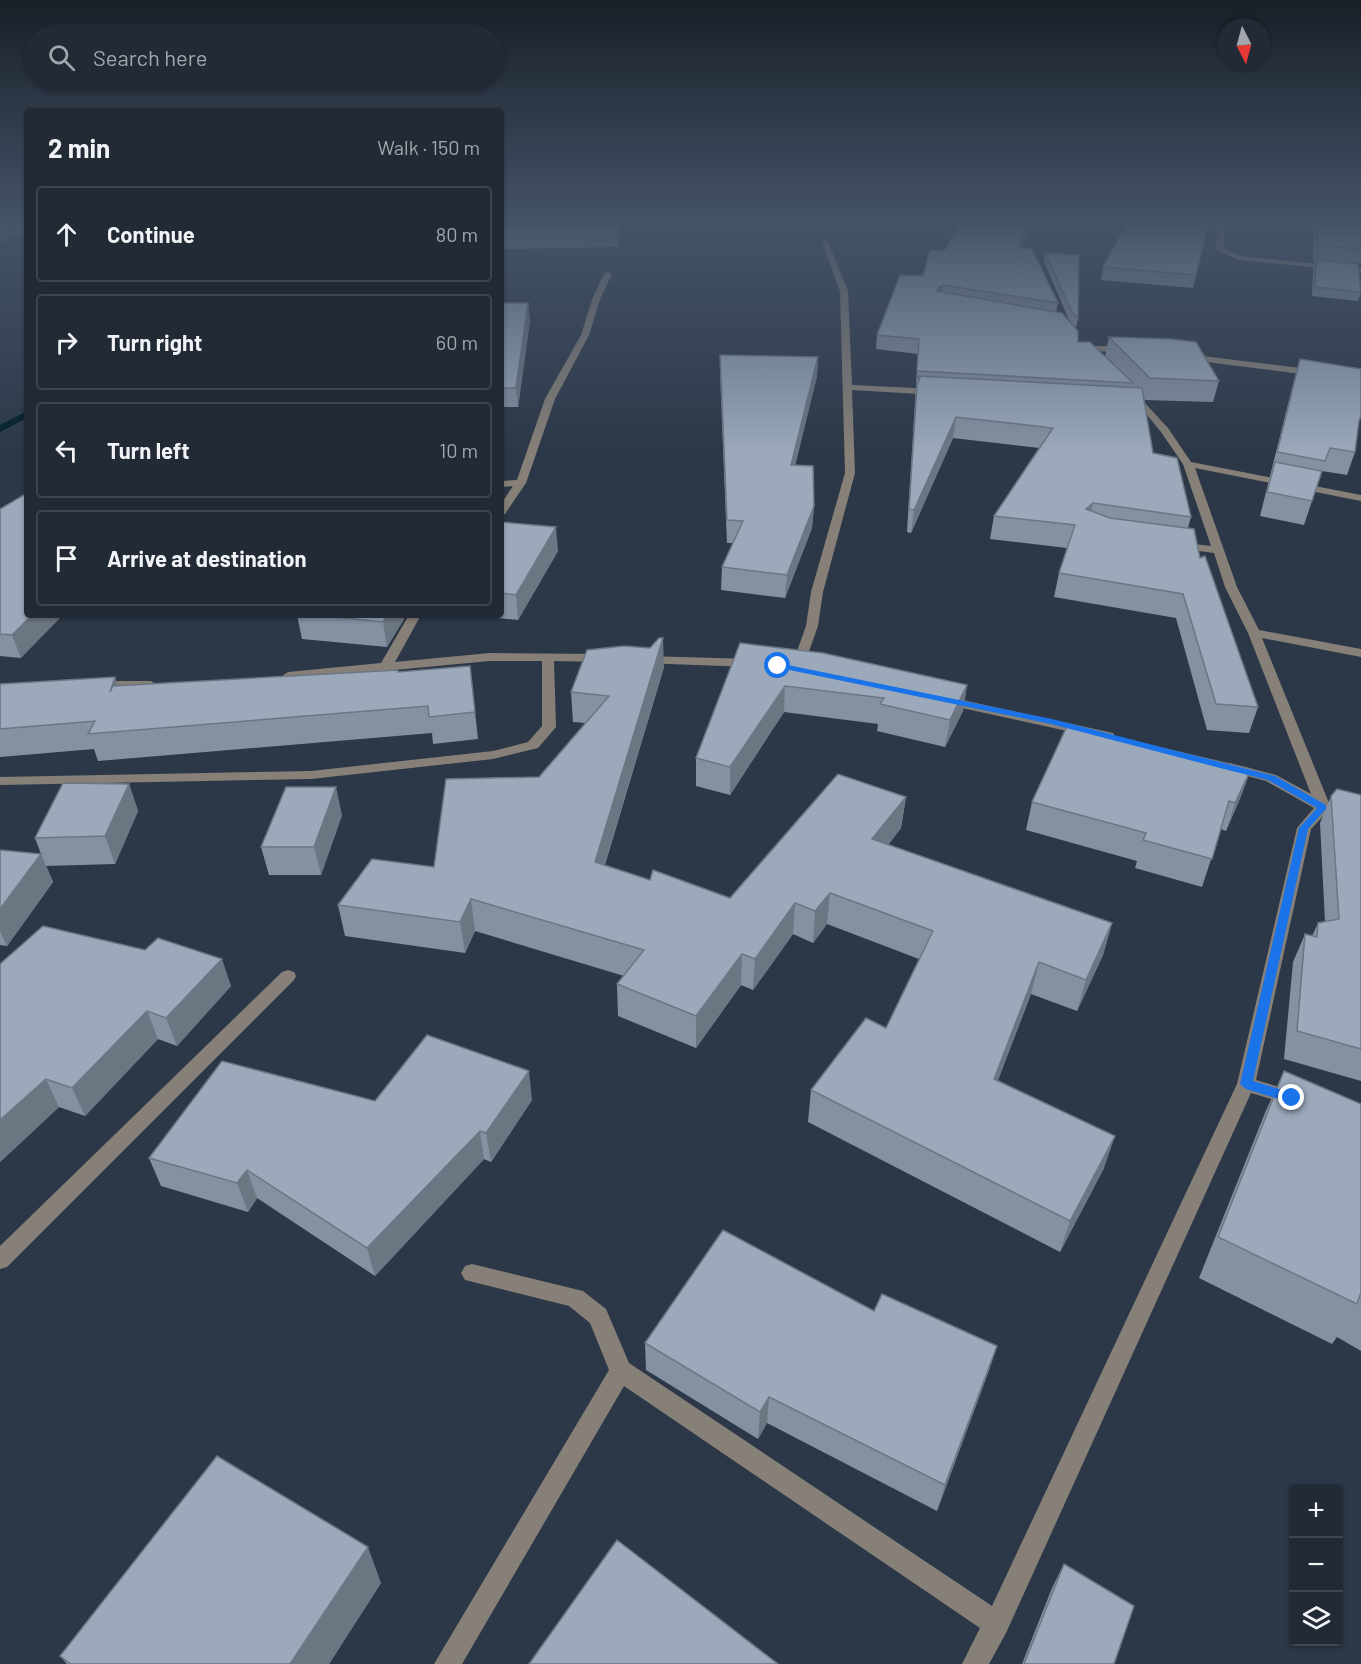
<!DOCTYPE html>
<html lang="en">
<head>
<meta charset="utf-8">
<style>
	:root { --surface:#212a35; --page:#2d3641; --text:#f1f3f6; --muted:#a2a7ad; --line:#3e4650 }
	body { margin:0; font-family:Barlow,sans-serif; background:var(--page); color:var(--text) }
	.controls { position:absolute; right:18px; bottom:18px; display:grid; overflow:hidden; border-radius:6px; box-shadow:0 2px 4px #0004 }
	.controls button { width:54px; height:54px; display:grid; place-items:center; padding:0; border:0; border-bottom:2px solid var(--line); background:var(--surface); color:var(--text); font:30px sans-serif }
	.compass { position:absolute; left:1217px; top:18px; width:54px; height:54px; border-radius:50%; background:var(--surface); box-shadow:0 2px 4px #0004; rotate:174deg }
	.stop { position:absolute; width:18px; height:18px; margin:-14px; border:4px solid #1a73e8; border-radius:50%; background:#fff }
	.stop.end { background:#1a73e8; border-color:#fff; box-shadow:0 2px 6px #0008 }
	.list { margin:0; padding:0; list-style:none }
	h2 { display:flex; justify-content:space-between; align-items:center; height:78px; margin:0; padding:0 24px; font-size:26px }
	h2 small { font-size:20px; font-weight:400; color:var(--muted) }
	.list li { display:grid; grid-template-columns:39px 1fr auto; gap:18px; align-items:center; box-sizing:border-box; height:96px; margin:0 12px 12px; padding:0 12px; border:2px solid var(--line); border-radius:6px }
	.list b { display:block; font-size:22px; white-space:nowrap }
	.list em { font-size:20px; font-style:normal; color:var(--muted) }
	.icon { flex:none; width:33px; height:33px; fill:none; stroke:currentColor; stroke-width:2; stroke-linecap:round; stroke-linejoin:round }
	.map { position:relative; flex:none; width:1361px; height:1664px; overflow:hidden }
	.search { position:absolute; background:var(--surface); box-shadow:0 2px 4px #0004; left:24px; top:24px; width:480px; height:66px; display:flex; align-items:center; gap:15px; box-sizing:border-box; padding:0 21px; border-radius:33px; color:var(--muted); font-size:22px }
	.panel { position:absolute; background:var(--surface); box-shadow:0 2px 4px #0004; left:24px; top:108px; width:480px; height:510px; border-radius:6px }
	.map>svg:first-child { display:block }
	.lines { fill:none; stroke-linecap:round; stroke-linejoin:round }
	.stream { fill:#002027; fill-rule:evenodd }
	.minor { fill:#868078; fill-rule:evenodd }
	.wall { fill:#8591a1 }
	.shaded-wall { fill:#6c7683 }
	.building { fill:#9ba9bb; stroke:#6c7683; stroke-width:1.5 }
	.route { fill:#1a73e8 }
</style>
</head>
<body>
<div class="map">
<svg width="1361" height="1664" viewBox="0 0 1361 1664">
	<rect width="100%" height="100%" fill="#2c3847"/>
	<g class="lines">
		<path class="stream" d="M27,411V418L0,432V425Z"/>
		<g class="minor">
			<path d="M1218,221H1224V248L1240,256L1361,268V272L1238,260L1216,249Z"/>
			<path d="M825,240L828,242L848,291L852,385L936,389L940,392L936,395L852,390L855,473L823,592L818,626L803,668L797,672L791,668L806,626L811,592L845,473L840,291L822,242Z"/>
			<path d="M608,272L612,274L601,297L589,335L555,399L526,483L505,514L501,515V504L513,486L501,487V481L517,480L545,399L581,335L593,297L604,274Z"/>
			<path d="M1088,346H1127L1131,349L1127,352L1085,351L1084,349Z"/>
			<path d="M1186,354L1317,370L1321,373L1317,376L1183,359V355Z"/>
			<path d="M1133,390L1168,428L1191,462L1361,495V501L1195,468L1237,587L1259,630L1361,649V657L1262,638L1329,803L1361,804V814L1327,812L1311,829L1256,1080L1299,1093L1301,1098L1299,1103L1292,1105L1251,1093L1006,1633L989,1664H962L980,1628L624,1386L462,1664H434L609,1370L590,1323L569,1306L465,1280L461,1273L465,1266L472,1264L583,1291L606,1309L629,1363L992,1606L1237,1084L1297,828L1314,808L1266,781L1225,770L1223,767L1230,763L1276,775L1311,794L1248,633L1225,587L1214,553L1178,548L1172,545L1178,542L1211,546L1183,464L1161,432L1129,393Z"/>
			<path d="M409,615H421L395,662L490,653L602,654L608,658L602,662L554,661L556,727L538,748L493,759L311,779L0,785V777L311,771L493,751L528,742L542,726V661H490L288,680L282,676L288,672L381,663Z"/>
			<path d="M644,656L752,659L758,663L752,667L640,663L638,660L640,657Z"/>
			<path d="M97,681H151L157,685L151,689L92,688L91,685L92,682Z"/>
			<path d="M944,696L1113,733L1115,736L1108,740L939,703L937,700Z"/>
			<path d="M288,970L294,972L296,976L294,980L7,1267L0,1269V1246L282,972Z"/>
		</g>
	</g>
	<g class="wall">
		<path d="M0,221H27V235L21,234Z"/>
		<path d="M501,221L620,234L618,247L501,249Z"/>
		<path d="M961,221H1033L1021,248L1058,303L1056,312L1078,342L1105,357L1109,337L1219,381L1213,402L1145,400L1143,398L1153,453L1191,517L1188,528L1258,707L1249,733L1207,730L1176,618L1054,597L1059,573L1067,548L990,539L994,516L1039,448L953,438L911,533L907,532L918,354L876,349L877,335L944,251Z"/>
		<path d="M1209,221L1193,288L1101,280L1103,267Z"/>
		<path d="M1249,221H1361V263L1355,262V264L1361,292L1358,301L1312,296L1313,270L1315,261H1313V227L1249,222Z"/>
		<path d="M1045,253L1078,318L1076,328L1070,322L1044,262Z"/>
		<path d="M501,303L530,320L518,407H501Z"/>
		<path d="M720,355L818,357L817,376L795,465L814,506L812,528L785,598L721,590L722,567L733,543H727L720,374Z"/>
		<path d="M1300,359L1359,423L1355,452L1347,475L1322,471L1304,525L1260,516L1294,380Z"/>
		<path d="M0,509L21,658L0,656Z"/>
		<path d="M501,522L558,551L518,620L470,615H501Z"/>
		<path d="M297,615H404V619L387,647L302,639Z"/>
		<path d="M823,653L967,685L963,711L945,747L877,731L878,724L784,712L730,795L696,786V758Z"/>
		<path d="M470,666L478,739L433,744L432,733L98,761L94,749L0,757V684L115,677L117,686L398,672Z"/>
		<path d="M664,667L605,865L650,880L730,898L906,797L901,828L888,845L1112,923L1103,955L1077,1011L1031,994L998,1080L1104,1168L1060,1252L808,1122L811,1090L886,1028L919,959L827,924L813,943L793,934L753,990L741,985L696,1048L618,1016L617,984L624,976L475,931L465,953L345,936L338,905L434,867L539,777L585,723L573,722L571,692Z"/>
		<path d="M1251,769L1241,796L1226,831L1221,829L1202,887L1135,868L1137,861L1026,830L1032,802Z"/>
		<path d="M129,784L138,811L115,864L46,866L53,882L7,946L0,945V850L41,854L35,838Z"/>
		<path d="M1361,795V1081L1284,1059L1293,962L1305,934L1312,936L1318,923L1325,922L1320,823L1331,796Z"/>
		<path d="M342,815L321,875H269L261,847Z"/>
		<path d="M145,950L231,986L177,1046L158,1039L85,1116L59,1107L0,1162V964Z"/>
		<path d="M1284,1071L1361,1104V1351L1337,1337L1332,1344L1199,1278L1265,1113Z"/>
		<path d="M532,1100L491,1162L484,1159L375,1276L257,1198L248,1212L161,1186L149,1158L375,1101Z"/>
		<path d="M874,1311L997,1346L988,1373L937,1511L767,1423L758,1439L646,1370L645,1343Z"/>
		<path d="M1064,1564L1114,1664H1022L1052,1588Z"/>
		<path d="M381,1583L329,1664H67L60,1656Z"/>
	</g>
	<g class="shaded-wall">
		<path d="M1029,221H1033L1016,260L1018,248Z"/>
		<path d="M17,222L21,234L0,242V228Z"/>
		<path d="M620,225V234L618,247V238Z"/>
		<path d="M943,285L941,299L936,301L938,288Z"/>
		<path d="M528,303L530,320L518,407L516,388Z"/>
		<path d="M818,357L817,376L790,487L791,465Z"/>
		<path d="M956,417L953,438L911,533L914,510Z"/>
		<path d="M1093,503L1088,526L1086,509Z"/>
		<path d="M814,506L812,528L785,598L787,575Z"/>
		<path d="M556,527L558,551L518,620L516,595Z"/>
		<path d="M32,615H63L21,658L12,635Z"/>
		<path d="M387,615H404V619L387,647L383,622Z"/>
		<path d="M663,638L664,667L596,893L595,862Z"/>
		<path d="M115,677L123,704L110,692Z"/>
		<path d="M967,685L963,711L945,747L950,720Z"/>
		<path d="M785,686L784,712L730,795V767Z"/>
		<path d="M1251,769L1241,796L1226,831L1235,803Z"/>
		<path d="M129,784L138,811L115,864L105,836Z"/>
		<path d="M336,787L342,815L321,875L314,847Z"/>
		<path d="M906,797L901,828L869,870L872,839Z"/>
		<path d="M41,854L53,882L7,946L0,931V909Z"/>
		<path d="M830,893L827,924L813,943L815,911Z"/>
		<path d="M471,899L475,931L465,953L460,922Z"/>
		<path d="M795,903L793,934L753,990L755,959Z"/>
		<path d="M1112,923L1103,955L1077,1011L1086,980Z"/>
		<path d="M742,954L741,985L696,1048V1016Z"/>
		<path d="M222,959L231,986L177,1046L166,1018Z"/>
		<path d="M1039,962L1031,994L986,1111L994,1079Z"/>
		<path d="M147,1011L158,1039L85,1116L72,1088Z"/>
		<path d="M529,1071L532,1100L491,1162L486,1133Z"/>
		<path d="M46,1079L59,1107L0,1162V1120Z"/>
		<path d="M480,1131L484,1159L375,1276L367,1248Z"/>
		<path d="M1115,1136L1104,1168L1060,1252L1070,1221Z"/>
		<path d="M247,1170L257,1198L248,1212L237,1183Z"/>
		<path d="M997,1346L988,1373L937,1511L945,1485Z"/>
		<path d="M769,1397L767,1423L758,1439L760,1412Z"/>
		<path d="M368,1547L381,1583L329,1664H290Z"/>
	</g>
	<g class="building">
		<path d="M0,221H27V223L17,222L0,228Z"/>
		<path d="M501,221H604L620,225L618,238L501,239Z"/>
		<path d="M961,221H1029L1018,248L1032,249L1058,303L943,285L938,288L937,291L1062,313L1078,331V342H1090L1133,383L917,371L919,339L877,335L900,275L923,276L930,250L944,251Z"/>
		<path d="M1128,221H1209L1196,275L1103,267Z"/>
		<path d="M1318,221H1361V246H1359L1360,249L1318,245Z"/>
		<path d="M1045,253L1079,255L1078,318L1072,312Z"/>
		<path d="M1316,260L1358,264L1361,292L1315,287Z"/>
		<path d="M501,303H528L516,388H501Z"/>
		<path d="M1109,337L1171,339L1196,342L1219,381L1150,378Z"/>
		<path d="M720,355L818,357L791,465L813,466L814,506L787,575L722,567L743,521L727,520Z"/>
		<path d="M1300,359L1361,369V416L1359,421L1355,452L1330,448L1325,461L1277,452Z"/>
		<path d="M918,376L1142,388L1153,453L1177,458L1191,517L1093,503L1086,509L1110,518L1194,529L1200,558L1205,556L1258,707L1216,704L1183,594L1059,573L1075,525L994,516L1053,428L956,417L914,510L909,509L917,385L920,378H917Z"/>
		<path d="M1275,462L1322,471L1312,501L1267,492Z"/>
		<path d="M27,493V615H32L12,635L0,634V509Z"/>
		<path d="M501,522L556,527L516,595L501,593Z"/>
		<path d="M316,615H387L383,622Z"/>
		<path d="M659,638H663L595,862L650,880L653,870L730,898L838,774L906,797L872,839L1112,923L1086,980L1039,962L994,1079L1115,1136L1070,1221L811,1090L866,1018L886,1028L933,931L830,893L815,911L795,903L755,959L742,954L696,1016L617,984L644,950L471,899L460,922L338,905L372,859L434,867L446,779L539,777L609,696L571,692L587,650L624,646L650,648Z"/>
		<path d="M740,643L823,653L967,685L950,720L880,704L884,698L785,686L730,767L696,758Z"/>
		<path d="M470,666L475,712L429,717L428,706L88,734L95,721L0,729V684L115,677L110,692L113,686L398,670V672Z"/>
		<path d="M1067,726L1251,769L1235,803L1229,801L1212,859L1143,840L1146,833L1032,802Z"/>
		<path d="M63,783L129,784L105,836L35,838Z"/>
		<path d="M286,787H336L314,847H261Z"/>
		<path d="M1337,789L1361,795V1049L1297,1031L1305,934L1317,937L1318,923L1339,919L1331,796Z"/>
		<path d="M0,850L41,854L0,909Z"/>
		<path d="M43,926L145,950L158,938L222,959L166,1018L147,1011L72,1088L46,1079L0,1120V964Z"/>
		<path d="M427,1035L529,1071L486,1133L480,1131L367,1248L247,1170L237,1183L149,1158L222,1061L375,1101Z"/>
		<path d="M1284,1071L1361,1104V1296L1360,1295L1357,1304L1218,1237Z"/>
		<path d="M723,1230L874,1311L882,1294L997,1346L945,1485L769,1397L760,1412L645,1343Z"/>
		<path d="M217,1456L368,1547L290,1664H71L60,1656Z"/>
		<path d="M617,1540L778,1664H529Z"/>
		<path d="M1064,1564L1134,1606L1114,1664H1024Z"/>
	</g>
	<linearGradient id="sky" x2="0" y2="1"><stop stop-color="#181f27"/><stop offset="0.49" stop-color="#455369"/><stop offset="1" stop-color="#455369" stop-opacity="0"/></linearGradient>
	<rect width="1361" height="454" fill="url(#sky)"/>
	<path class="route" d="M778,663L1052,719L1231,765L1275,776L1326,805V809L1308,829L1253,1081L1296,1094V1101L1292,1103L1246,1089L1240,1084L1299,828L1317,808L1268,780L1224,769L1051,724L775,667L773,666Z"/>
</svg>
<div class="controls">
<button>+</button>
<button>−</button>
<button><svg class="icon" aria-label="layers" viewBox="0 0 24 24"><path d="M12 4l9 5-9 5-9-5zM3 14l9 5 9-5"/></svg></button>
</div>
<svg class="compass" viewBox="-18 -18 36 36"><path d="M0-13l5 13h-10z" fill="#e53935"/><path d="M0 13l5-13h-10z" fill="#a2a7ad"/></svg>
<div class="stop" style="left:778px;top:666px"></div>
<div class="stop end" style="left:1292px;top:1098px"></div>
<div class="search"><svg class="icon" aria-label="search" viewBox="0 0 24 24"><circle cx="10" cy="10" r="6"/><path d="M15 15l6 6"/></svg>Search here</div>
<section class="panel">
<h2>2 min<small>Walk · 150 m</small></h2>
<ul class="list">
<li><svg class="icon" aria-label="ahead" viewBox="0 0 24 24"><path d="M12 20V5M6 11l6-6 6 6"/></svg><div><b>Continue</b></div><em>80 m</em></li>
<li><svg class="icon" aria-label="right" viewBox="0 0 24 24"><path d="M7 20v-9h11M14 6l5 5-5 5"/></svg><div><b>Turn right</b></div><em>60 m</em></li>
<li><svg class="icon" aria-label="left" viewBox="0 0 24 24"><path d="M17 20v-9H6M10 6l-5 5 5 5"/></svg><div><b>Turn left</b></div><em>10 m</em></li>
<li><svg class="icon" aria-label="arrive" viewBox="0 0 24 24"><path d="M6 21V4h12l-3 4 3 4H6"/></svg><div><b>Arrive at destination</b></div></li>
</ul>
</section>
</div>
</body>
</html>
